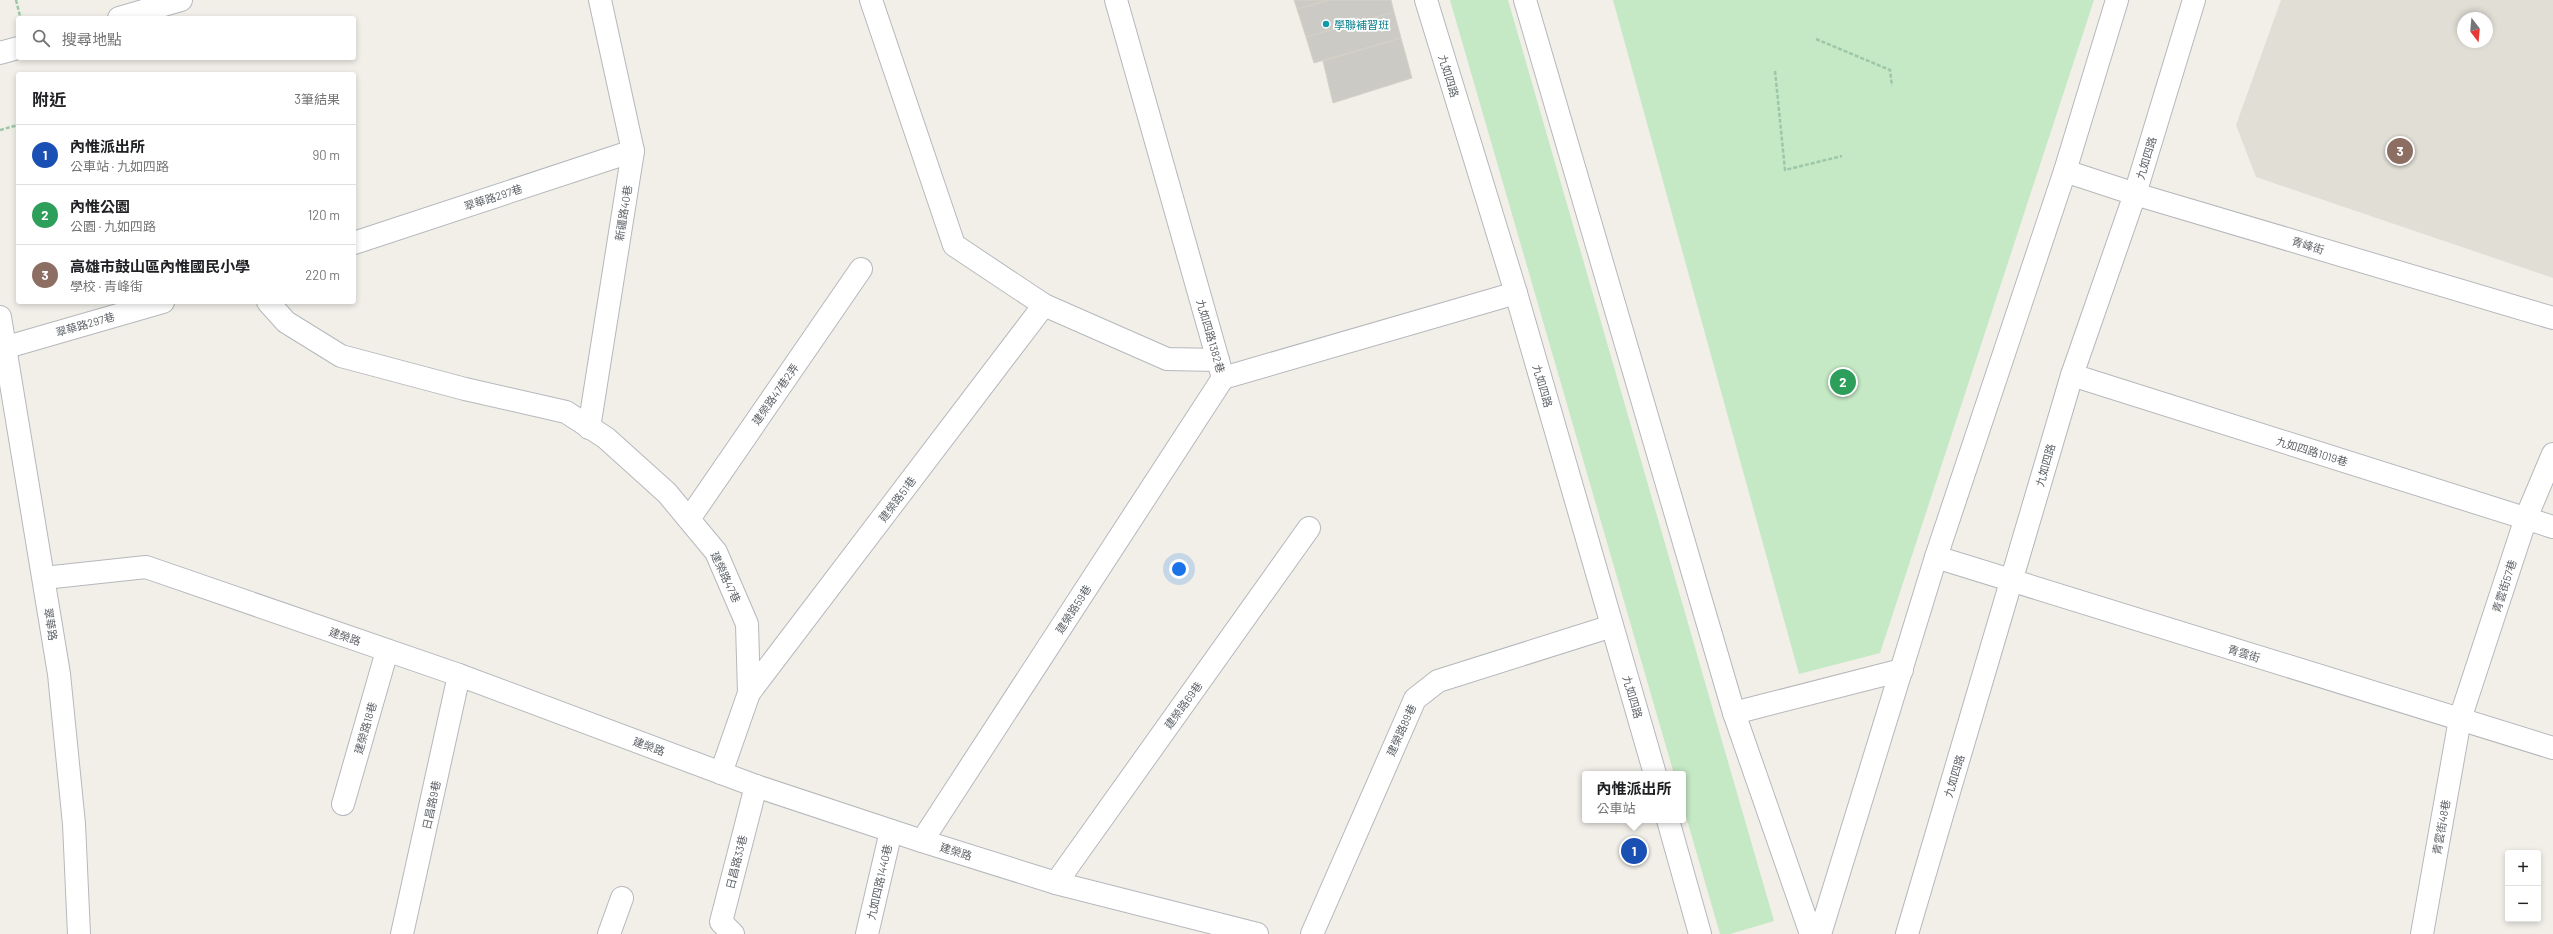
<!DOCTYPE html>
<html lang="zh-TW">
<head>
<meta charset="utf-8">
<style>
	:root { --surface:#fff; --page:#f2f2f2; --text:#202124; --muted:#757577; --line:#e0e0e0; --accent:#ea4335 }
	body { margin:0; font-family:Barlow,"Noto Sans TC",sans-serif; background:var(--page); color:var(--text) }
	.controls { position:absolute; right:12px; bottom:12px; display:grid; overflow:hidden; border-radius:4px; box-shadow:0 2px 6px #0003 }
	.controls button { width:36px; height:36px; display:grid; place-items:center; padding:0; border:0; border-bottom:1px solid var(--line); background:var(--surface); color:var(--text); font:20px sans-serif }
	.compass { position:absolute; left:2457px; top:12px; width:36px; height:36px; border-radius:50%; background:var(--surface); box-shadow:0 2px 6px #0003; rotate:164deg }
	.you { position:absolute; left:1179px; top:569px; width:14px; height:14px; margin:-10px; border:3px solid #fff; border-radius:50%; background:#1a73e8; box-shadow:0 0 0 6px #1a73e833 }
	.badge { display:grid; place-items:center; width:26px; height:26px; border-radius:50%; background:var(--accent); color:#fff; font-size:13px; font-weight:700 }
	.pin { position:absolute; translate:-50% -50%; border:2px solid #fff; box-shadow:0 1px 4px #0006 }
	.popup { position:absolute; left:1582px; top:771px; width:104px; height:52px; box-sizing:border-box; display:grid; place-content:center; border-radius:4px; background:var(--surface); filter:drop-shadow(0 1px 3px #0005); font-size:13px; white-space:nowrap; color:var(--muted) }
	.popup b { font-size:15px; color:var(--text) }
	.popup::after { content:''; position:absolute; left:50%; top:100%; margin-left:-8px; border:8px solid transparent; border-top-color:var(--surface) }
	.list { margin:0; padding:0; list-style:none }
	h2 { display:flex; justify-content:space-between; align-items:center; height:52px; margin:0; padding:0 16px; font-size:17px }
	h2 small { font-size:13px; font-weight:400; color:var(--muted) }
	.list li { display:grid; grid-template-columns:26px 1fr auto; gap:12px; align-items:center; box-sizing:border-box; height:60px; padding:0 16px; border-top:1px solid var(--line) }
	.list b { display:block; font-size:15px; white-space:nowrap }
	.list p { margin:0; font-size:13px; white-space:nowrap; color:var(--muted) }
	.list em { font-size:13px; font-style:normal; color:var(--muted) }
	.icon { flex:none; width:22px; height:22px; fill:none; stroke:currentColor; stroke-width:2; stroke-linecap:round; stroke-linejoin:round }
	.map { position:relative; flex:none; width:2553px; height:934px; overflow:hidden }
	.search { position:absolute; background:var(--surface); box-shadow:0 2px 6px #0003; left:16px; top:16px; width:340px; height:44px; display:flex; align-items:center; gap:10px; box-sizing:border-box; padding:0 14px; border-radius:4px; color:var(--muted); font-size:15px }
	.panel { position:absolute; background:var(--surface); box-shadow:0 2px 6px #0003; left:16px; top:72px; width:340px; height:232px; border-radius:4px }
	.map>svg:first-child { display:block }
	.education { fill:#e1ded6; fill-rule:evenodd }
	.green { fill:#c5e8c5 }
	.building { fill:#cccac5; stroke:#d6d1c6 }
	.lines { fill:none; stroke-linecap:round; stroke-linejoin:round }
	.minor-casing { stroke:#b5b8bc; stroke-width:24 }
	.path { stroke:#9cc7a9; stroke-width:2.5; stroke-dasharray:4 2; stroke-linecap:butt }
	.minor { stroke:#fff; stroke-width:22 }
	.culture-dot { fill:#0f9aa8; stroke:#fff; stroke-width:1.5 }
	.labels { text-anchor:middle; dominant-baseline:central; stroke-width:3.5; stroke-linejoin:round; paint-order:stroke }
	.culture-label { font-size:11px; fill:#0d838f; stroke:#fff; text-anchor:start }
	.street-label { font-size:11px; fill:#5f6368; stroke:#fff }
</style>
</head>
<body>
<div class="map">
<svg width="2553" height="934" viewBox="0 0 2553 934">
	<rect width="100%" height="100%" fill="#f1efe8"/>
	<path class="education" d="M2281,0H2553V278L2256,177L2236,125ZM2463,18H2487V42H2463Z"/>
	<g class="green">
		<path d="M1450,0H1508L1774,921L1730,934H1720L1683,806V774H1674Z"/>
		<path d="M1613,0H2094L1880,653L1799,674Z"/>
	</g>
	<g class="building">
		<path d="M1294,0H1329L1297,9Z"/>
		<path d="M1329,0H1391L1394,12L1306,37L1297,9Z"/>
		<path d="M1394,12L1401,38L1314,63L1306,37Z"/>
		<path d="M1401,38L1412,78L1333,103L1323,61Z"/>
	</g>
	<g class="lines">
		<g class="minor-casing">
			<g id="minor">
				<path d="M871,0L954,245L1044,305L1167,359L1218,360"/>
				<path d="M1116,0L1223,378L1516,293"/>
				<path d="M1426,0L1516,293L1655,774"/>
				<path d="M1525,0L1734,713L1811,934"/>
				<path d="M119,18L181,0"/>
				<path d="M0,53L18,48"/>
				<path d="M2065,171L2135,194L2553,318"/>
				<path d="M354,243L633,151"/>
				<path d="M268,302L286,322L341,356L465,389L566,412L606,438L667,493L716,552L747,624L749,693L721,773"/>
				<path d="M0,317L59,674L74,824L79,934"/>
				<path d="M7,347L163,302"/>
				<path d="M2072,375L2553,527"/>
				<path d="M589,428L633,151L600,0"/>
				<path d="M689,519L861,269"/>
				<path d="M1936,557L2553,748"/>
				<path d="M44,578L146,567L459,675L756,786L922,841L1056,883L1257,934"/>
				<path d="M749,693L1044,305"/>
				<path d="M1734,713L1902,670"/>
				<path d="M343,804L387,651"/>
				<path d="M1668,820L1700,934"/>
				<path d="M922,841L1223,378"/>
				<path d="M1056,883L1309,528"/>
				<path d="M402,934L459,675"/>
				<path d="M609,934L622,898"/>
				<path d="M733,934L721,922L756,786"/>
				<path d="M867,934L891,831"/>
				<path d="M1312,934L1415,699L1438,681L1612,626"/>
				<path d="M1820,934L1936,557L2065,171L2117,0"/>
				<path d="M1907,934L2072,375L2135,194L2194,0"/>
				<path d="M2422,934L2460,719L2526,518L2553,454"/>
			</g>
		</g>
		<g class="path">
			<path d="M16,0L20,16"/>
			<path d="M1816,39L1890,70L1892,86"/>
			<path d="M1775,71L1785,170L1842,156"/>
			<path d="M0,130L18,125"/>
		</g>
		<use href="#minor" class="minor"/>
	</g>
	<circle class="culture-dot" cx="1326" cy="24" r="4"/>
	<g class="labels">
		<g class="culture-label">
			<text x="1334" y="24">學聯補習班</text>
		</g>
		<g class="street-label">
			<text transform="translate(1449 76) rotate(73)">九如四路</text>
			<text transform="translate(2146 158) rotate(-73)">九如四路</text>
			<text transform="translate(493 197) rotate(-18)">翠華路297巷</text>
			<text transform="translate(623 213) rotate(-81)">新疆路40巷</text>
			<text transform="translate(2308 245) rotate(17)">青峰街</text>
			<text transform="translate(85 324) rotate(-16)">翠華路297巷</text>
			<text transform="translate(1211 336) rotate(74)">九如四路1382巷</text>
			<text transform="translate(1543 386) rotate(74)">九如四路</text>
			<text transform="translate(775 394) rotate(-55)">建榮路47巷2弄</text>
			<text transform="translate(2312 451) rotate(17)">九如四路1019巷</text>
			<text transform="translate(2045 465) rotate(-74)">九如四路</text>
			<text transform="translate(897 499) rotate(-53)">建榮路51巷</text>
			<text transform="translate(726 577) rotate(65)">建榮路47巷</text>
			<text transform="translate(2504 586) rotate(-72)">青雲街57巷</text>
			<text transform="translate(1073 609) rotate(-57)">建榮路59巷</text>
			<text transform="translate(51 624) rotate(81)">翠華路</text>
			<text transform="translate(345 636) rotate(19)">建榮路</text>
			<text transform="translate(2244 653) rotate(17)">青雲街</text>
			<text transform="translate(1633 697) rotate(74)">九如四路</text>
			<text transform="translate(1183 705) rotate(-54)">建榮路69巷</text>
			<text transform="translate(365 728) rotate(-74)">建榮路18巷</text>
			<text transform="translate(1401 730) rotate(-66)">建榮路89巷</text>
			<text transform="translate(649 746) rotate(20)">建榮路</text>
			<text transform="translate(1954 776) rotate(-73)">九如四路</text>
			<text transform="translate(431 805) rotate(-78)">日昌路9巷</text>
			<text transform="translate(2441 827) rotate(-80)">青雲街48巷</text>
			<text transform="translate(956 851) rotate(17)">建榮路</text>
			<text transform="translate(736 862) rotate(-76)">日昌路33巷</text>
			<text transform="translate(879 882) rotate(-77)">九如四路1440巷</text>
		</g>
	</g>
</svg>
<div class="controls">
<button>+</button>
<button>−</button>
</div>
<svg class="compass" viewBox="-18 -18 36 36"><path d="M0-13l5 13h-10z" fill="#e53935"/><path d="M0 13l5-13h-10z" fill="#757577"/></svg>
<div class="you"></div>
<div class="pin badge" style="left:1634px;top:851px;background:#1a4fb4">1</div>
<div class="popup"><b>內惟派出所</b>公車站</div>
<div class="pin badge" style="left:1843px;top:382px;background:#2e9e5b">2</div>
<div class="pin badge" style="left:2400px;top:151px;background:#8d6e63">3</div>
<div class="search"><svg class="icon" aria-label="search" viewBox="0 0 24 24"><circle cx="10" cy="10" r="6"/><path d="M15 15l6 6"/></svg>搜尋地點</div>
<section class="panel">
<h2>附近<small>3筆結果</small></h2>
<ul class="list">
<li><span class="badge" style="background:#1a4fb4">1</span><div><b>內惟派出所</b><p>公車站 · 九如四路</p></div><em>90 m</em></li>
<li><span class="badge" style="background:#2e9e5b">2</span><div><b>內惟公園</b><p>公園 · 九如四路</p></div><em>120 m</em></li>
<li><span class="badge" style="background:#8d6e63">3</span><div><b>高雄市鼓山區內惟國民小學</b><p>學校 · 青峰街</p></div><em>220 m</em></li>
</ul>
</section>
</div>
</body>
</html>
